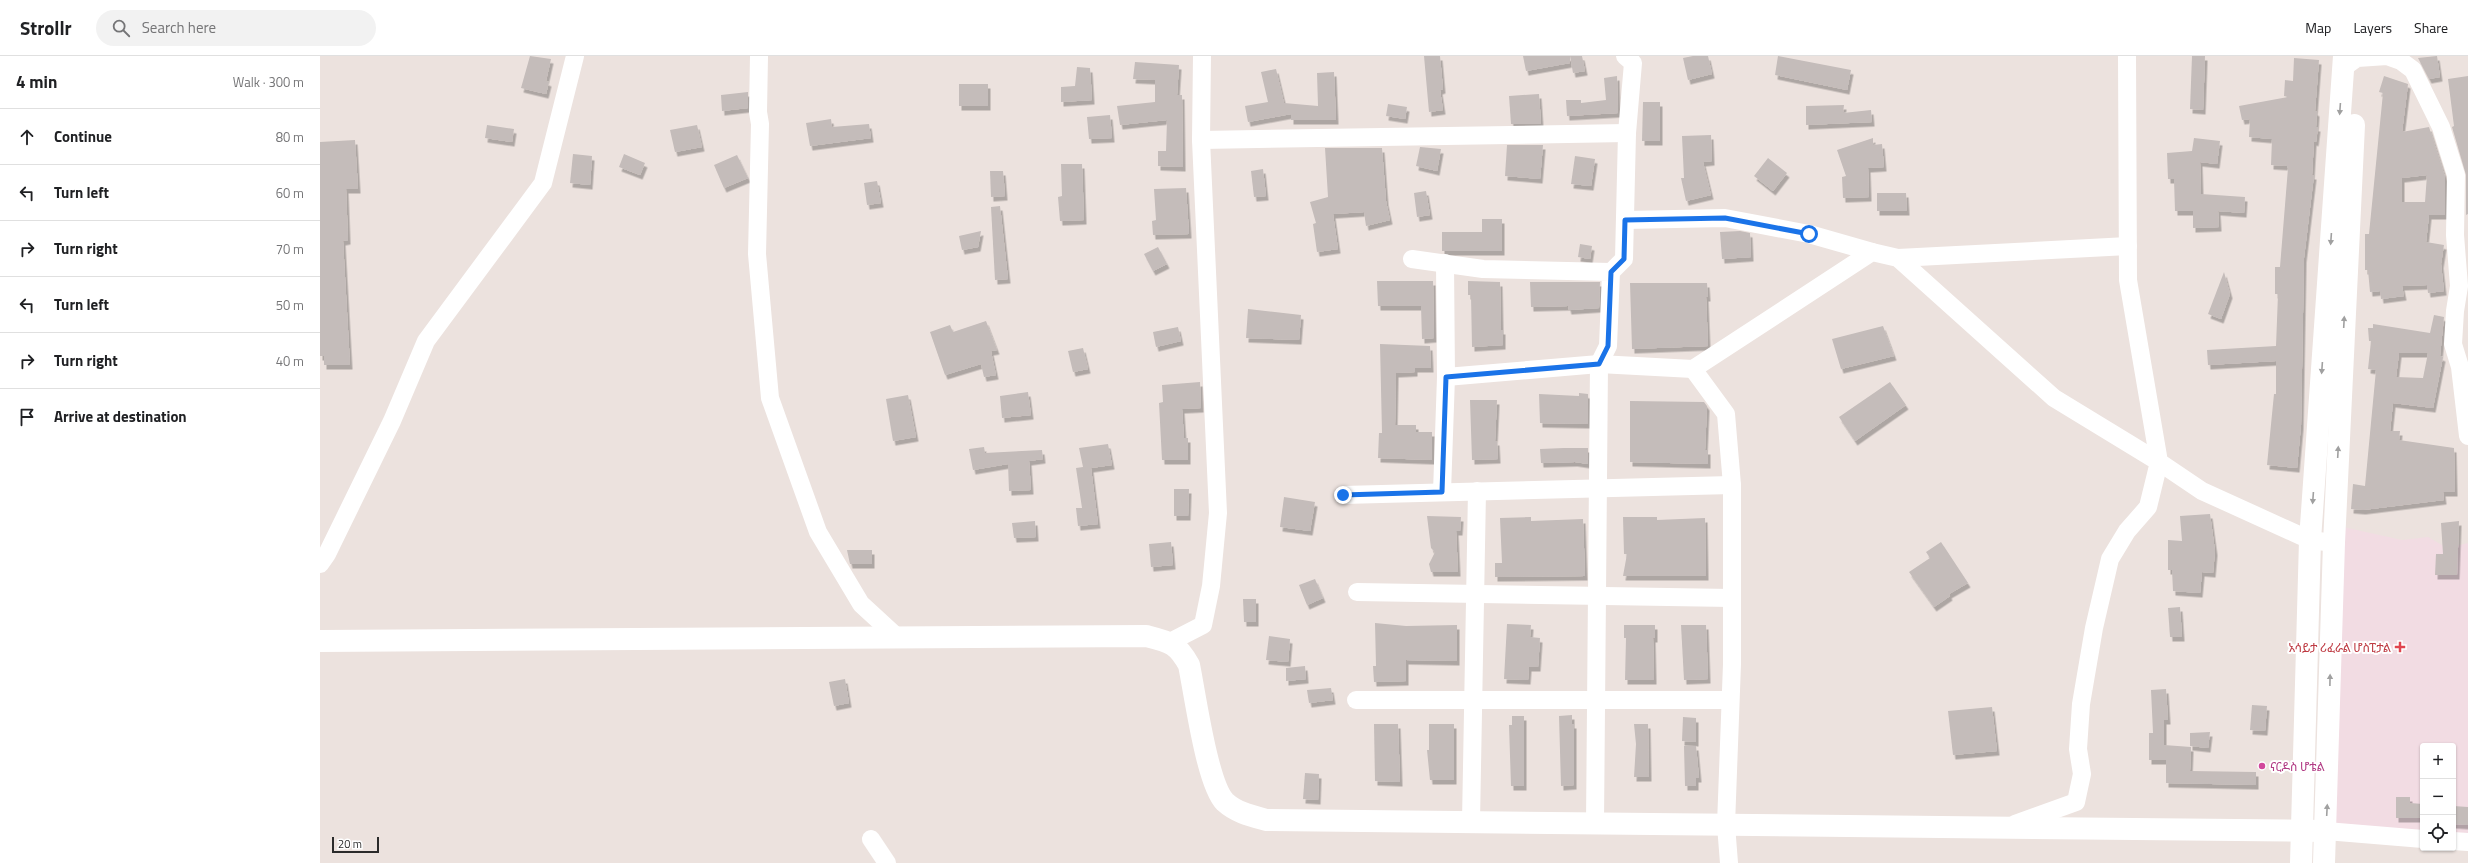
<!DOCTYPE html>
<html lang="en">
<head>
<meta charset="utf-8">
<style>
	:root { --surface:#fff; --page:#f2f2f2; --text:#202124; --muted:#757577; --line:#e0e0e0 }
	body { margin:0; font-family:"Titillium Web","Noto Sans Ethiopic",sans-serif; background:var(--page); color:var(--text) }
	.controls { position:absolute; right:12px; bottom:12px; display:grid; overflow:hidden; border-radius:4px; box-shadow:0 1px 3px #0004 }
	.controls button { width:36px; height:36px; display:grid; place-items:center; padding:0; border:0; border-bottom:1px solid var(--line); background:var(--surface); color:var(--text); font:20px sans-serif }
	.scale { position:absolute; left:12px; bottom:10px; width:47px; box-sizing:border-box; padding-left:4px; border:2px solid #2b2b2b; border-top:0; font-size:11px; line-height:14px; white-space:nowrap; color:#2b2b2b; -webkit-text-stroke:3px #fff; paint-order:stroke }
	.stop { position:absolute; width:12px; height:12px; margin:-9px; border:3px solid #1a73e8; border-radius:50%; background:#fff }
	.stop.end { background:#1a73e8; border-color:#fff; box-shadow:0 1px 4px #0008 }
	.list { margin:0; padding:0; list-style:none }
	h2 { display:flex; justify-content:space-between; align-items:center; height:52px; margin:0; padding:0 16px; font-size:17px }
	h2 small { font-size:13px; font-weight:400; color:var(--muted) }
	.list li { display:grid; grid-template-columns:26px 1fr auto; gap:12px; align-items:center; box-sizing:border-box; height:56px; padding:0 16px; border-top:1px solid var(--line) }
	.list b { display:block; font-size:15px; white-space:nowrap }
	.list em { font-size:13px; font-style:normal; color:var(--muted) }
	.icon { flex:none; width:22px; height:22px; fill:none; stroke:currentColor; stroke-width:2; stroke-linecap:round; stroke-linejoin:round }
	.map { position:relative; flex:none; width:2148px; height:807px; overflow:hidden }
	header { display:flex; align-items:center; gap:24px; box-sizing:border-box; height:56px; padding:0 20px; background:var(--surface); border-bottom:1px solid var(--line) }
	header strong { font-size:19px }
	nav { display:flex; gap:22px; margin-inline-start:auto; font-size:14px }
	.search { width:280px; height:36px; background:var(--page); display:flex; align-items:center; gap:10px; box-sizing:border-box; padding:0 14px; border-radius:22px; color:var(--muted); font-size:15px }
	main { display:flex }
	aside { flex:1; background:var(--surface) }
	.map>svg:first-child { display:block }
	.medical { fill:#f2dce3 }
	.building { fill:#c4bcba; fill-rule:evenodd; filter:url(#shadow) }
	.lines { fill:none; stroke-linecap:round; stroke-linejoin:round }
	.street { stroke:#fff; stroke-width:18 }
	.secondary { stroke:#fff; stroke-width:22 }
	.oneway { fill:#a0a0a0 }
	.route { stroke:#1a73e8; stroke-width:5 }
	.health-dot { fill:#e0444e; stroke:#fff; stroke-width:1.5 }
	.hotel-dot { fill:#d1479c; stroke:#fff; stroke-width:1.5 }
	.labels { text-anchor:middle; dominant-baseline:central; stroke-width:4; stroke-linejoin:round; paint-order:stroke }
	.health-label { font-size:12px; fill:#be3a42; stroke:#fff; text-anchor:end }
	.hotel-label { font-size:12px; fill:#b23c85; stroke:#fff; text-anchor:start }
</style>
</head>
<body>
<header>
<strong>Strollr</strong>
<div class="search"><svg class="icon" aria-label="search" viewBox="0 0 24 24"><circle cx="10" cy="10" r="6"/><path d="M15 15l6 6"/></svg>Search here</div>
<nav><a>Map</a><a>Layers</a><a>Share</a></nav>
</header>
<main>
<aside>
<h2>4 min<small>Walk · 300 m</small></h2>
<ul class="list">
<li><svg class="icon" aria-label="ahead" viewBox="0 0 24 24"><path d="M12 20V5M6 11l6-6 6 6"/></svg><div><b>Continue</b></div><em>80 m</em></li>
<li><svg class="icon" aria-label="left" viewBox="0 0 24 24"><path d="M17 20v-9H6M10 6l-5 5 5 5"/></svg><div><b>Turn left</b></div><em>60 m</em></li>
<li><svg class="icon" aria-label="right" viewBox="0 0 24 24"><path d="M7 20v-9h11M14 6l5 5-5 5"/></svg><div><b>Turn right</b></div><em>70 m</em></li>
<li><svg class="icon" aria-label="left" viewBox="0 0 24 24"><path d="M17 20v-9H6M10 6l-5 5 5 5"/></svg><div><b>Turn left</b></div><em>50 m</em></li>
<li><svg class="icon" aria-label="right" viewBox="0 0 24 24"><path d="M7 20v-9h11M14 6l5 5-5 5"/></svg><div><b>Turn right</b></div><em>40 m</em></li>
<li><svg class="icon" aria-label="arrive" viewBox="0 0 24 24"><path d="M6 21V4h12l-3 4 3 4H6"/></svg><div><b>Arrive at destination</b></div></li>
</ul>
</aside>
<div class="map">
<svg width="2148" height="807" viewBox="0 0 2148 807">
	<defs>
		<filter id="shadow"><feDropShadow dx="2.5" dy="4.5" stdDeviation="0" flood-color="#0004"/></filter>
	</defs>
	<rect width="100%" height="100%" fill="#ece2de"/>
	<path class="medical" d="M2014,469L2082,484L2108,481L2127,492L2148,487V786L2133,785V690H2103V783L2006,775Z"/>
	<g class="building">
		<path d="M210,0L231,3L226,25L229,26L226,38L201,32Z"/>
		<path d="M1104,0H1120L1123,33L1120,34L1123,54L1109,56Z"/>
		<path d="M1203,0H1250V7L1206,15Z"/>
		<path d="M1250,0H1262L1265,15L1253,17Z"/>
		<path d="M1373,0H1388L1392,18L1368,24L1363,2Z"/>
		<path d="M1458,0L1531,14L1527,34L1455,19Z"/>
		<path d="M1872,0H1885L1883,54L1870,53Z"/>
		<path d="M2117,0L2120,21L2109,23L2098,2Z"/>
		<path d="M1974,2L1999,4L1995,55L1997,56L1996,71H1998L1996,86L1994,85L1992,119H1994L1984,202L1981,369L1977,412L1947,409L1954,338H1956V305L1888,309L1887,294L1956,290L1958,238H1955V211H1960L1968,112L1967,110L1951,109L1952,83L1929,81L1930,63L1922,64L1919,50L1968,41L1964,40L1965,24L1973,25Z"/>
		<path d="M815,6L859,9L857,39H862L863,111L838,110V95H846L847,64L800,69L797,50L835,46V24L813,23Z"/>
		<path d="M757,11L770,12L772,44L741,46V31L755,30Z"/>
		<path d="M956,13L964,47L998,50L997,17L1014,16L1016,64H971V58L928,66L925,50L948,46L941,16Z"/>
		<path d="M1297,20L1298,57L1247,60L1246,44H1261V47L1286,44L1284,22Z"/>
		<path d="M2064,20L2088,28L2082,76L2109,71L2125,121V159H2109L2106,186L2124,189L2121,208L2124,235L2108,237L2107,229L2082,230L2084,240L2061,243L2060,235L2050,236L2048,214H2045V178H2049L2063,37L2059,36ZM2107,119L2105,146H2082V122Z"/>
		<path d="M2148,20V158L2146,159V119L2132,71L2134,70L2128,23Z"/>
		<rect x="639" y="28" width="29" height="22"/>
		<path d="M428,36V52L402,55L401,39Z"/>
		<path d="M1219,38L1221,68H1191L1189,40Z"/>
		<path d="M1323,46H1340V85H1322Z"/>
		<path d="M1068,48L1087,51L1085,63L1066,60Z"/>
		<path d="M1524,49L1523,57L1551,54L1552,66L1486,69V50Z"/>
		<path d="M790,59L792,82L769,83L767,61Z"/>
		<path d="M511,63L512,71L549,68L551,82L490,90L486,67Z"/>
		<path d="M167,69L194,73L192,86L165,82Z"/>
		<path d="M377,69L382,91L355,96L350,74Z"/>
		<path d="M1391,79L1392,105L1383,106L1391,139L1366,145L1361,122H1364L1362,80Z"/>
		<path d="M1553,82V89L1562,88L1564,111L1548,112L1549,141L1523,142L1522,121L1526,120L1517,94Z"/>
		<path d="M1874,82L1900,85L1897,108L1880,106L1881,138L1925,141L1924,157L1898,155L1899,171L1873,172V155H1855L1854,123H1848L1847,97L1872,95Z"/>
		<path d="M35,84L38,133H26L28,184L23,185L30,309H4V300H0V86Z"/>
		<path d="M1187,89H1223L1220,123L1185,120Z"/>
		<path d="M1100,91L1121,93L1117,115L1096,110Z"/>
		<path d="M1005,92H1062L1066,145L1070,164L1046,170L1044,156L1013,158L1018,193L997,196L993,168L996,167L990,146L1008,141Z"/>
		<path d="M253,98L272,100L270,129L250,127Z"/>
		<path d="M304,98L325,107L320,119L299,111Z"/>
		<path d="M417,99L428,122L404,132L394,109Z"/>
		<path d="M1255,100L1275,103L1271,130L1251,128Z"/>
		<path d="M1448,102L1467,117L1453,135L1434,120Z"/>
		<path d="M741,108H762L764,164L740,165L738,141L742,140Z"/>
		<path d="M943,113L946,140L934,141L931,115Z"/>
		<path d="M670,115H683L685,140L671,141Z"/>
		<path d="M557,125L561,147L547,149L544,127Z"/>
		<path d="M866,132L869,178L833,179L832,165L836,164L834,133Z"/>
		<path d="M1106,135L1110,159L1097,161L1094,137Z"/>
		<path d="M1557,137H1586L1587,155H1557Z"/>
		<path d="M680,150L688,223L675,224L671,151Z"/>
		<path d="M1162,163H1182V195H1122V176H1162Z"/>
		<path d="M661,175L658,191L642,194L639,180Z"/>
		<path d="M1420,175L1430,177L1431,201L1402,203L1400,176Z"/>
		<path d="M1260,188L1272,190L1270,203L1258,201Z"/>
		<path d="M838,191L847,208L833,215L824,198Z"/>
		<path d="M1904,216L1910,238L1901,263L1888,258Z"/>
		<path d="M1057,225H1113L1114,282L1102,283L1101,250H1058Z"/>
		<path d="M1148,225L1180,226L1181,274H1183V289L1152,291L1151,239H1148Z"/>
		<path d="M1210,226H1280L1279,252L1249,254L1248,250L1211,251Z"/>
		<path d="M1310,227H1387L1388,241H1386L1388,290L1312,293Z"/>
		<path d="M928,253L981,259L979,284L926,282Z"/>
		<path d="M2114,259L2124,261L2120,300L2123,301L2113,352L2073,347L2070,375H2080L2079,384L2134,392L2135,436H2123L2124,444L2043,454L2031,453L2033,428L2045,430L2056,314L2048,313L2051,285H2049L2048,272H2053V268L2110,277ZM2079,297H2108L2103,322L2076,321Z"/>
		<path d="M666,265L677,294L671,295L676,319L664,321L661,308L625,319L610,276L630,269L633,276Z"/>
		<path d="M1563,270L1574,300L1521,313L1512,283Z"/>
		<path d="M858,271L861,285L836,291L833,276Z"/>
		<path d="M1060,288L1110,290L1111,312H1095V316L1076,317L1075,369H1096V376H1112V404L1058,402L1059,377H1062Z"/>
		<path d="M763,292L768,313L753,316L748,295Z"/>
		<path d="M880,326L881,352L862,353L864,382H868V404H842L839,347L843,346L842,329Z"/>
		<path d="M1570,326L1586,349L1535,385L1519,361Z"/>
		<path d="M708,336L711,359L682,362L680,340Z"/>
		<path d="M1259,337L1268,338V368L1220,367L1219,338L1259,340Z"/>
		<path d="M588,339L596,381L573,385L566,343Z"/>
		<path d="M1150,344H1177L1175,385H1177L1178,403L1152,404Z"/>
		<path d="M1310,345L1384,346L1387,350L1385,394H1388V408L1310,406Z"/>
		<path d="M788,388L792,409L771,412L778,468L758,470L756,452H762L756,412L763,411L759,392Z"/>
		<path d="M664,391L665,397L722,394L723,403L709,405L711,434L689,435L688,408L653,414L649,393Z"/>
		<path d="M1244,392H1268V408L1255,406L1221,407L1220,393Z"/>
		<path d="M854,433H869L868,460H854Z"/>
		<path d="M964,441L995,446L990,475L960,471Z"/>
		<path d="M1890,458L1895,495L1893,517L1882,516L1880,537L1853,535L1852,514H1848V484L1862,485L1860,460Z"/>
		<path d="M1107,460L1141,461L1140,475H1136L1138,516H1111L1109,508L1115,496L1111,492Z"/>
		<path d="M1211,461V465L1263,463L1265,520L1175,521V507H1182L1180,462Z"/>
		<path d="M1303,461H1337V464L1385,462L1386,520H1303L1307,498H1304Z"/>
		<path d="M715,465L716,481L694,482L692,467Z"/>
		<path d="M2139,465L2137,519H2115L2116,498H2123L2121,467Z"/>
		<path d="M851,486L853,509L831,511L829,488Z"/>
		<path d="M1621,486L1648,527L1629,538L1630,540L1614,551L1589,516L1610,502L1606,496Z"/>
		<path d="M527,494H552V508H530Z"/>
		<path d="M995,523L1003,542L987,549L979,529Z"/>
		<path d="M923,543H936V566H924Z"/>
		<path d="M1860,551L1862,581H1850L1848,552Z"/>
		<path d="M1055,567L1086,570L1137,569V605L1086,604V625L1054,626L1053,610H1056Z"/>
		<path d="M1187,568L1211,569L1210,581L1220,582L1218,611H1209L1208,624L1184,623Z"/>
		<path d="M1304,569H1335V582H1333L1334,624H1305L1306,582H1304Z"/>
		<path d="M1361,569H1386L1388,623L1364,624Z"/>
		<path d="M949,580L970,583L968,606L946,604Z"/>
		<path d="M985,610L986,623L966,625V612Z"/>
		<path d="M525,623L529,647L514,650L509,626Z"/>
		<path d="M1011,632L1013,644L989,647L987,634Z"/>
		<path d="M1846,633L1848,664H1844V689L1871,691L1870,715L1936,716V729L1846,727V704H1829V677H1833L1831,634Z"/>
		<path d="M1932,649L1947,650L1945,675L1930,674Z"/>
		<path d="M1672,651L1677,695L1633,699L1628,655Z"/>
		<path d="M1252,659V668H1254V729L1241,730L1239,660Z"/>
		<path d="M1192,660H1204V730H1191L1189,669H1192Z"/>
		<path d="M1363,661L1376,662V686L1362,685Z"/>
		<path d="M1054,668H1078L1080,726L1055,725Z"/>
		<path d="M1109,668H1134V724H1110L1107,694H1109Z"/>
		<path d="M1314,668H1328L1329,721H1314L1316,688Z"/>
		<path d="M1890,676L1888,692L1870,690V677Z"/>
		<path d="M1364,690H1376L1379,722H1376V730H1365Z"/>
		<path d="M985,717L999,718L998,744L983,743Z"/>
		<path d="M2076,741H2090V747L2103,748V762H2076Z"/>
		<path d="M2133,750L2148,751V769L2133,768Z"/>
	</g>
	<g class="lines">
		<g class="street">
			<path d="M439,0L438,56L440,68L437,198L450,342L498,476L541,548L578,582"/>
			<path d="M1807,0L1808,224L1839,406L1882,435L1990,484L2014,487"/>
			<path d="M2023,12L2037,2L2067,0L2081,5L2093,14L2121,71L2136,119L2135,179L2139,230L2135,255L2133,288L2140,311L2148,380"/>
			<path d="M881,84L1307,77"/>
			<path d="M1305,164L1405,162L1489,178L1552,196"/>
			<path d="M1578,202L1808,190"/>
			<path d="M1092,203L1163,213L1291,216L1288,290L1279,308L1275,767"/>
			<path d="M1291,216L1304,203L1307,77L1313,7L1305,0"/>
			<path d="M1126,321L1279,308L1373,313"/>
			<path d="M1122,436L1126,321L1125,207"/>
			<path d="M1023,439L1412,429"/>
			<path d="M0,508L7,498L72,365L106,285L223,127L255,0"/>
			<path d="M1037,536L1412,542"/>
			<path d="M850,586L883,569L891,530L898,457L881,84L882,0"/>
			<path d="M1036,644H1410"/>
			<path d="M1151,766L1157,435"/>
			<path d="M2006,775L2103,783"/>
			<path d="M551,783L567,807"/>
			<path d="M2133,785L2148,786"/>
			<path d="M1409,807L1406,769L1412,608V429L1406,358L1373,313L1552,196L1578,202L1734,342L1839,406L1828,451L1807,475L1790,503L1774,572L1761,648L1758,693L1762,718L1756,746L1695,768"/>
		</g>
		<g class="secondary">
			<path d="M0,585L826,580C850,586 857,587 869,609C875,638 887,728 905,746C917,757 932,760 947,764L2006,775"/>
			<path d="M1981,807L1990,484L2024,0"/>
			<path d="M2004,807L2014,487L2034,69"/>
		</g>
	</g>
	<defs><path id="oneway-solid" d="M-6-.8H1V-3.2L6.5 0L1 3.2V.8H-6Z"/></defs>
	<g class="oneway">
		<use href="#oneway-solid" transform="translate(2020 53) rotate(94)"/>
		<use href="#oneway-solid" transform="translate(2011 183) rotate(94)"/>
		<use href="#oneway-solid" transform="translate(2024 266) rotate(-87)"/>
		<use href="#oneway-solid" transform="translate(2002 312) rotate(94)"/>
		<use href="#oneway-solid" transform="translate(2018 396) rotate(-87)"/>
		<use href="#oneway-solid" transform="translate(1993 442) rotate(94)"/>
		<use href="#oneway-solid" transform="translate(2010 624) rotate(-89)"/>
		<use href="#oneway-solid" transform="translate(2007 754) rotate(-87)"/>
	</g>
	<g class="lines">
		<path class="route" d="M1023,439L1122,436L1126,321L1279,308L1288,290L1291,216L1304,203L1305,164L1405,162L1489,178"/>
	</g>
	<path class="health-dot" d="M2078 585h4v4h4v4h-4v4h-4v-4h-4v-4h4z"/>
	<circle class="hotel-dot" cx="1942" cy="710" r="4"/>
	<g class="labels">
		<g class="health-label">
			<text x="2071" y="591">አሳይታ ሪፈራል ሆስፒታል</text>
		</g>
		<g class="hotel-label">
			<text x="1950" y="710">ናርዶስ ሆቴል</text>
		</g>
	</g>
</svg>
<div class="controls">
<button>+</button>
<button>−</button>
<button><svg class="icon" aria-label="locate" viewBox="0 0 24 24"><circle cx="12" cy="12" r="6"/><path d="M12 2v4M12 18v4M2 12h4M18 12h4"/></svg></button>
</div>
<div class="scale">20 m</div>
<div class="stop" style="left:1489px;top:178px"></div>
<div class="stop end" style="left:1023px;top:439px"></div>
</div>
</main>
</body>
</html>
